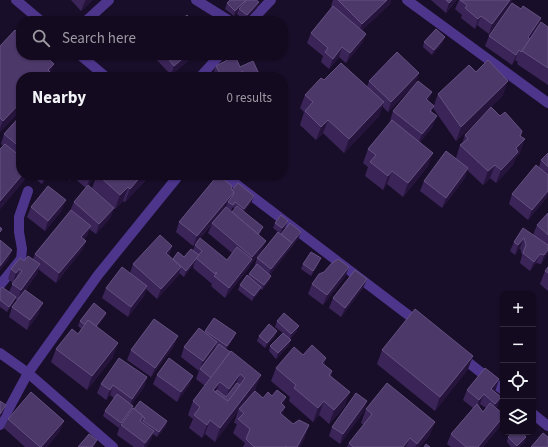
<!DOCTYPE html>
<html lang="en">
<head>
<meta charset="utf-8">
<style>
	:root { --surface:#130a1f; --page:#20182c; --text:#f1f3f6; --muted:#9d9aa4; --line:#322b3d }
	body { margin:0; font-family:"Source Sans 3",sans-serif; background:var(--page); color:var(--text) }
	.controls { position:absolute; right:12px; bottom:12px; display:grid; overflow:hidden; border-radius:8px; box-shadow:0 1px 3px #0004 }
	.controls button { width:36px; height:36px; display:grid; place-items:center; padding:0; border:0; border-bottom:1px solid var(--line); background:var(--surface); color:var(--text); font:20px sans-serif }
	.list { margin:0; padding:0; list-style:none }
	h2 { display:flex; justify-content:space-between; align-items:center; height:52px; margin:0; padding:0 16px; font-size:17px }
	h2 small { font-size:13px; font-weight:400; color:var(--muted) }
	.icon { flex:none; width:22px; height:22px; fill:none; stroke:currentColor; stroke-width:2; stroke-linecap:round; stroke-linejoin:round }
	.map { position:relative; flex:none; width:548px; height:447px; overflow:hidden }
	.search { position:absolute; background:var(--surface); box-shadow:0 1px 3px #0004; left:16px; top:16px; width:272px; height:44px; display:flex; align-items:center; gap:10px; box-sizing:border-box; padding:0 14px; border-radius:16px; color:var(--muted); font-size:15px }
	.panel { position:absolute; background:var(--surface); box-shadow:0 1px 3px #0004; left:16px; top:72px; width:272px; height:108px; border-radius:16px }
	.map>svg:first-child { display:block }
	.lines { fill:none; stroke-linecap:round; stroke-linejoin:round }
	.lane { stroke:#4c358b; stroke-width:10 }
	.street { stroke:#4c358b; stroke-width:10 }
	.wall { fill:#3b2558; fill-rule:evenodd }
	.shaded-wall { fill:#26143d }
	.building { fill:#4d386a; stroke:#655181; fill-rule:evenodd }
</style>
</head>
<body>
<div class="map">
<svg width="548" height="447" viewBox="0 0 548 447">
	<rect width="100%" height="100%" fill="#190e29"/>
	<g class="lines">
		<g class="lane">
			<path d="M196,0L230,21"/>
			<path d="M86,21L109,0"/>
			<path d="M0,285L21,259L22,249L19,232V217L28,191"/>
		</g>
		<g class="street">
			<path d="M16,0L41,21"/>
			<path d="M407,0L548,103"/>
			<path d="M251,21L271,0"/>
			<path d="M80,55L106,77"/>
			<path d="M200,77L220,55"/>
			<path d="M224,175L420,324"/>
			<path d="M0,353L28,373L113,447"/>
			<path d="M459,355L503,390"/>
			<path d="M533,414L548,426"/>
			<path d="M0,425L28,373L98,275L179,175"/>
		</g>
	</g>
	<g class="wall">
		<path d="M71,0H92L81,11Z"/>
		<path d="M333,0H391L390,4L362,30L366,34L362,43L346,63L339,57L329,69L321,62L323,56L307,43L311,33L332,7L331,6Z"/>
		<path d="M431,0H457L446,13Z"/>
		<path d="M459,0H512L510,5L489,34L477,25L475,29L461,18L462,15L455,9Z"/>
		<path d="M227,3L257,8L245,21L237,14L238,11L234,16L225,9Z"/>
		<path d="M538,27H548V85L517,64L518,61V62L515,60L512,65L485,46L489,36Z"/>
		<path d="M424,42H443L432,55L423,47Z"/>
		<path d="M0,46L21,55L0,132Z"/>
		<path d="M158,55H195L171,75L156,59Z"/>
		<path d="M216,66L240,67L258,77H242L241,76L240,77H217L214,71Z"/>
		<path d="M476,72L503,95L456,141L433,108L438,94Z"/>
		<path d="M324,80L367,87L369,81L416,83L388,112L382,106L379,116L344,153L323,133L316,140L300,125L304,112L300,108L305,95Z"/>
		<path d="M428,101L432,112L433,126L420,142L428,166L403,197L387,184L383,190L365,176L368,167L363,163L368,149L391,122L390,121L393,111Z"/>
		<path d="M21,115V175H26L25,179L0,209V149L3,146L1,144L4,134Z"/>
		<path d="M500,116L522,131L521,136L520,153L516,157L513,165L496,183L490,178L483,185L467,170L465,178L442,208L420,191L424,181L456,158L460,145L462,144L465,135Z"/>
		<path d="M548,153V196L528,220L509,204L512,194L539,167L541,160Z"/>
		<path d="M30,175H49L42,184Z"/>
		<path d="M63,175H147L145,181L125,202L123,201L115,209L92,188L97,175L88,185L114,208L110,218L96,234L89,229L87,236L84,239L86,241L82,250L56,283L38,269L37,274L18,300L15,299L14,302L7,312L0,307V290L9,292L13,283L8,279L11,269L24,261L33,259L35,254L70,211L74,202L86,188L73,177L70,181Z"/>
		<path d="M232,186L231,189L232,190L254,196L252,201L244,211L261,232L259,235L266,241L248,269L225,298L211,286L212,284L193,268L194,264L184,277L179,273L178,276L157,299L146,289L144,296L128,317L102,298L106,288L130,273L133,264L172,246L169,255L173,259L184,257L193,250L195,245L227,260L232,253L208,233L212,224L193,246L176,232L179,222ZM227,205L226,207L231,211L233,207L235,209L232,212L217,218Z"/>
		<path d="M31,207L62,210L45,231L27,217Z"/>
		<path d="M548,213V252L546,256L541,264L536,263L530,271L520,263L522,255L520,248L515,255L510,251L514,242L533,235L537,225Z"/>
		<path d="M275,223L286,226L280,234H281L299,237L270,275L271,276L269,281L262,290L260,289L259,292L252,301L238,290L240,285L248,276L249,274L254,268L257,258L278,232L273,228Z"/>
		<path d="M319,263L311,276L301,269L303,264Z"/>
		<path d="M349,267L345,277L323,305L308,294L312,284L324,272Z"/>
		<path d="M548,267V291L540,284L545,271Z"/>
		<path d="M367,279L363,288L341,317L329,308L333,298Z"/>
		<path d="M12,307L39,313L27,330L9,317Z"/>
		<path d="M106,313L104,318L97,327L113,357L87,390L51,362L56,349L78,334L82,329L78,326L80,321Z"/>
		<path d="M277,321L297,331L290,339L289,345L276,359L269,351L270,346L283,333L275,327Z"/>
		<path d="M205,331L234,338L226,349L256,388L251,396L263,398L272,396L286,397L283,405L285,407L282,415L293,424L309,425L304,439L300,447H243L245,443L233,433L237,424L234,423L238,411L215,442L205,434L202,438L189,428L193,419L188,415L193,401L205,386L196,379L199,371L181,357L184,347L205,332Z"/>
		<path d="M259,336H275L265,348L257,341Z"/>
		<path d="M174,346L151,377L127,360L131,350Z"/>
		<path d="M382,350L473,356L468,369L435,411L377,364Z"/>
		<path d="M303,355L326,358L324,365L332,371L331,376L345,406L329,424L319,415L313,422L289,401L290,397L271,381L276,368Z"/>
		<path d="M157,375L193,376L189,385L177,402L153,384Z"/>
		<path d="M147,377L144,387L131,405L133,406L131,411L166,426L157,437L153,434L150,441L146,447H134L117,435L120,425L119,428L103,416L105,411L114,398L110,395L106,400L97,393L101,384Z"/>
		<path d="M496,389L494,391L501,397L497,407L496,408L501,425L483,447H451L447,444L451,434L473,408L463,400L467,390ZM480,404L486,408L483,412L479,406Z"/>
		<path d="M366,409L430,435L420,447H347L349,443L364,425L361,423Z"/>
		<path d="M364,411L340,444L329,436L332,427Z"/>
		<path d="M8,419L60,431L47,447H25L4,428Z"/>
		<path d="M508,437L525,442L519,447H511L507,442Z"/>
	</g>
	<g class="shaded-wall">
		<path d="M86,0H92L81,11L85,1Z"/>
		<path d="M246,0H247L234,16L235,11Z"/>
		<path d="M387,0H391L390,4L358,34L362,24Z"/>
		<path d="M452,0H457L446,13L449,3Z"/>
		<path d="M510,0H512L510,5L489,34L492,24Z"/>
		<path d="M259,2L257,8L245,21L247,15Z"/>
		<path d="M481,16L477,25L475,29L478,19Z"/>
		<path d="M541,18L538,28L525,47L528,37Z"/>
		<path d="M366,34L362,43L346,63L350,53Z"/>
		<path d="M445,37L443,42L432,55L434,50Z"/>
		<path d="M342,47L339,57L329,69L333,59Z"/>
		<path d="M519,50L515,60L512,65L516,55Z"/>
		<path d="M187,55H195L171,75L174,66Z"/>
		<path d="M54,64L49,77H45L48,70Z"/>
		<path d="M243,71L241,76L240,77H231Z"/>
		<path d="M419,73L416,83L388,112L391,102Z"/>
		<path d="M259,74L258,77H252Z"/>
		<path d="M508,81L503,95L456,141L461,127Z"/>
		<path d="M432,92L428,102L426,99Z"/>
		<path d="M21,102V111L0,132V128L3,121Z"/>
		<path d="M384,102L379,116L344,153L349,139Z"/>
		<path d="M437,116L433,126L418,144L422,134Z"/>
		<path d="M328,120L323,133L316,140L321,127Z"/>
		<path d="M522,131L517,145L525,139L520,153L516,157L513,165L496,183L501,170Z"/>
		<path d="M433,153L428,166L403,197L408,183Z"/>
		<path d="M495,165L490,178L483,185L488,171Z"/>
		<path d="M468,168L465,178L442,208L446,198Z"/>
		<path d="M392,171L387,184L383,190L388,176Z"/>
		<path d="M22,175H26L25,179L0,209V201Z"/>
		<path d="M45,175H49L42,184Z"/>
		<path d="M72,175H74L73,177L70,181Z"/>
		<path d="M91,175H97L86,188Z"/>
		<path d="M142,175H147L145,181L125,202L130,189Z"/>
		<path d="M128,187L123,201L115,209L120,195Z"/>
		<path d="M548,191V196L528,220L532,210Z"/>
		<path d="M234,192L230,201L228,202L227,205L193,246L197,236Z"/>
		<path d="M254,196L252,201L242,214L244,209Z"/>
		<path d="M66,200L62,210L45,231L48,221Z"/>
		<path d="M114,208L110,218L96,234L99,224Z"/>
		<path d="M288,221L286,226L280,234L282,228Z"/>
		<path d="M91,226L87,236L78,247L81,237Z"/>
		<path d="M263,227L261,232L255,240L256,235Z"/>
		<path d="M301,232L299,237L289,249L288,252L267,279L271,269L292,243Z"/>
		<path d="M524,238L520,248L515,255L518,245Z"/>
		<path d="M86,241L82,250L56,283L59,273Z"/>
		<path d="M266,241L262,251L249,267L248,269L225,298L229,288L251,260L252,257Z"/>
		<path d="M172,246L168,256L166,253Z"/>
		<path d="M12,250L9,259L0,271V266Z"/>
		<path d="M548,250V252L546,256L541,264L544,255Z"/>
		<path d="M540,254L536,263L530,271L534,262Z"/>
		<path d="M321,258L319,263L311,276L313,271Z"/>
		<path d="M196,259L194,264L184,277L186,271Z"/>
		<path d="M40,264L37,274L18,300L21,290Z"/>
		<path d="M181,267L178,276L157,299L161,289Z"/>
		<path d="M349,267L345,277L323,305L327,295Z"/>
		<path d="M19,269L16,279L13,283L16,273Z"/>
		<path d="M271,276L269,281L262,290L264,285Z"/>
		<path d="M367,279L363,288L341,317L345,308Z"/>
		<path d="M147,286L144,296L128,317L131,307Z"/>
		<path d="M261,287L259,292L252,301L254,296Z"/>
		<path d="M16,297L14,302L7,312L9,307Z"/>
		<path d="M43,303L39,313L27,330L30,320Z"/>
		<path d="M106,313L104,318L90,336L92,330Z"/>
		<path d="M299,326L297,331L290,339L291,334Z"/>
		<path d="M277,331L275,336L265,348L267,343Z"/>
		<path d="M236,333L234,338L225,351L227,346Z"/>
		<path d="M178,336L174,346L151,377L155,368Z"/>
		<path d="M291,340L289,345L276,359L278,353Z"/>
		<path d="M217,342L214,352L199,371L203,361Z"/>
		<path d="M118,343L113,357L87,390L92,376Z"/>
		<path d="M473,356L468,369L435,411L440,397Z"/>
		<path d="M326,358L321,371L322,363Z"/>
		<path d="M240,374L235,388L224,403L229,389Z"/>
		<path d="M261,375L256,388L240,409H239L238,411L215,442L220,428Z"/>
		<path d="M193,376L189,385L177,402L181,392Z"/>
		<path d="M147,377L144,387L128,409L132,399Z"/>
		<path d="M499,379L496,389L488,399L491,389Z"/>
		<path d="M220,382L215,395L213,390Z"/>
		<path d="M113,385L110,395L106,400L110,390Z"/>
		<path d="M350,392L345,406L329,424L334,410Z"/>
		<path d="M484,394L480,404L476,410L479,400Z"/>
		<path d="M286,397L281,411V403Z"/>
		<path d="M501,397L497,407L492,413L495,404Z"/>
		<path d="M324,401L319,415L313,422L318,408Z"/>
		<path d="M367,401L364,411L340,444L343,434Z"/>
		<path d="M6,405L2,415L0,418V414Z"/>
		<path d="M133,406L131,411L119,428L121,423Z"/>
		<path d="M285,407L280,421V413Z"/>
		<path d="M503,417V420L501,425L483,447H478Z"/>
		<path d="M210,420L205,434L202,438L207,425Z"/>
		<path d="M64,421L60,431L47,447H41Z"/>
		<path d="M167,421L166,426L157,437L159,432Z"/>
		<path d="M435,422L430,435L420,447H415L417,444Z"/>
		<path d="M309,425L304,439L300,447H297Z"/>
		<path d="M154,431L150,441L146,447H144L145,443Z"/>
		<path d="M526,437L525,442L519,447H516Z"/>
		<path d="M410,438L406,447H403Z"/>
		<path d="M97,440L95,445L94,447H92Z"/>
	</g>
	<g class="building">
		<path d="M230,0H246L235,11L227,3Z"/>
		<path d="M247,0H256L259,2L247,15L239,9Z"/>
		<path d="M338,0H387L362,24Z"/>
		<path d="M446,0H452L449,3Z"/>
		<path d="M460,0H510L492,24L481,16L478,19L465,8L467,5Z"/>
		<path d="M512,3L521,9L523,6L541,18L528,37L530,39L522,51L521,52L519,50L516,55L489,36Z"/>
		<path d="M333,6L366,34L350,53L342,47L333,59L325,52L328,48L311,33Z"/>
		<path d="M187,15L192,21H180Z"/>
		<path d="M226,16L230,21H220Z"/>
		<path d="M541,22L548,27V68L522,51Z"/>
		<path d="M436,29L445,37L434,50L424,42Z"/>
		<path d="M15,30L21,35V55H44L54,64L48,70L50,72L45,77H21V102L3,121L0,118V46Z"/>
		<path d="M397,52L419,73L391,102L369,81Z"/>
		<path d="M165,55H187L174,66Z"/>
		<path d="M235,56L240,67L253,61L259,74L252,77H246L243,71L231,77H222L216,66Z"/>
		<path d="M488,60L508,81L461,127L438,94L469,65L476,72Z"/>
		<path d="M341,63L384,102L349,139L328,120L321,127L305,111L313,102L305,95L321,78L324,80Z"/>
		<path d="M418,81L432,92L426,99L434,106L430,111L437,116L422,134L393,111Z"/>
		<path d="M491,107L500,116L505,112L522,131L520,136L525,139L516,148L518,152L501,170L495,165L488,171L460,145L468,139L465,135Z"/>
		<path d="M21,115V148L4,134Z"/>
		<path d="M392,120L433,153L408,183L392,171L388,176L370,162L376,155L368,149Z"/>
		<path d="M5,144L21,157V175H22L0,201V149Z"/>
		<path d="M446,151L468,168L446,198L424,181Z"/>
		<path d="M548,153V167L541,160Z"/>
		<path d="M536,165L548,175V191L532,210L512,194Z"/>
		<path d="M98,175H142L130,189L128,187L120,195Z"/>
		<path d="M218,175L232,186L231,189L234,192L197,236L179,222Z"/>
		<path d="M238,183L254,196L244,209L235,202L233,205L228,202L233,195L234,192L232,190Z"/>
		<path d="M88,185L114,208L99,224L74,202Z"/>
		<path d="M48,186L66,200L48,221L31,207Z"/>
		<path d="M237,206L263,227L258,234L232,212Z"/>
		<path d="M226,207L266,241L252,257L212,223Z"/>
		<path d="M71,210L91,226L81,237L86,241L59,273L35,254Z"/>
		<path d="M548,213V235L537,225Z"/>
		<path d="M281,215L288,221L282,228L275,223Z"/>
		<path d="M290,223L301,232L291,244L292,243L281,234Z"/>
		<path d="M0,227L2,229L0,232Z"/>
		<path d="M523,228L548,245V250L544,255L540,254L534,262L523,253L526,245L524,238L518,245L514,242Z"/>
		<path d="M278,232L292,243L271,269L257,258Z"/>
		<path d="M160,235L172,246L166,253L181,267L161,289L133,264Z"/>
		<path d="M200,238L227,260L237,247L252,259L229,288L214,276L217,273L216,272L215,274L196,258L202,251L195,245Z"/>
		<path d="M0,240L12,250L0,266Z"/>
		<path d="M191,249L199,255L186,271L173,259L178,252L184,257Z"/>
		<path d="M311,252L321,258L313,271L303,264Z"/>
		<path d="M28,256L40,264L21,290L12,284L22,271L19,269L16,273L11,269L20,258L24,261Z"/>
		<path d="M338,259L349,267L327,295L312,284L319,274L324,272L331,264Z"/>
		<path d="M257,264L271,276L264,285L249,274Z"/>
		<path d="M122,267L147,286L131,307L106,288Z"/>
		<path d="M548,267V273L545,271Z"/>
		<path d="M355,270L367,279L345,308L333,298Z"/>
		<path d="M247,275L261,287L254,296L240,285Z"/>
		<path d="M2,287L16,297L9,307L0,300V290Z"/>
		<path d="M25,290L43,303L30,320L12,307Z"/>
		<path d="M94,303L106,313L96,326L88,320L85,325L80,321Z"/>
		<path d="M415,309L473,356L440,397L382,350Z"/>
		<path d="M284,313L299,326L291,334L277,321Z"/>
		<path d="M214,318L236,333L227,346L205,331Z"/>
		<path d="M154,319L178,336L155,368L131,350Z"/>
		<path d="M88,320L118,343L92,376L56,349L72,329L78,334Z"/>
		<path d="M269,324L277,331L267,343L259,336Z"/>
		<path d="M199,328L217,342L203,361L184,347Z"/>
		<path d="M283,333L291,340L278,353L270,346Z"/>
		<path d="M219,344L230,352L211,378L200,369Z"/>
		<path d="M312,345L326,358L322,363L332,371L329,375L350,392L334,410L324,401L318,408L294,388L296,385L276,368L294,347L303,355Z"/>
		<path d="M231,351L261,375L220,428L210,420L207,425L194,415L200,407L193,401ZM240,374L245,378L228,401L213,390L220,382L229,389Z"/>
		<path d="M119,358L147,377L132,399L113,385L110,390L101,384Z"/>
		<path d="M169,358L193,376L181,392L157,375Z"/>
		<path d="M485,368L499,379L491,389L501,397L495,404L484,394L479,400L467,390Z"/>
		<path d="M237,383L240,385L228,401L215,392L217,390L226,397Z"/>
		<path d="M387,383L435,422L417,444L410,438L403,447H353L349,443L372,414L366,409Z"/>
		<path d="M277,390L286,397L281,403L285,407L280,413L293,424L299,420L309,425L297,447H287L286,446V447H254L246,439L250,429L238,419L244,413L239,409L255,391L263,398L268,392L272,396Z"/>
		<path d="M31,392L64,421L41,447H40L8,419Z"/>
		<path d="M356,393L367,401L343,434L332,427Z"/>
		<path d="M117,394L133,406L121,423L105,411Z"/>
		<path d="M0,401L6,405L0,414Z"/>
		<path d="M140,401L167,421L159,432L143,421L145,418L143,417V416L134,409Z"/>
		<path d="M490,403L503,414V417L478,447H466L451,434L477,404L483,412Z"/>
		<path d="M133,408L143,416L140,421L154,431L145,443L121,425Z"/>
		<path d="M514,432H522L526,437L517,446L508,437Z"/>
		<path d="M543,433L548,437V447H531Z"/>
		<path d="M89,434L97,440L92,447H78Z"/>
		<path d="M426,444L430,447H424Z"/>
	</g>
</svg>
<div class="controls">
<button>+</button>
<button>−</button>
<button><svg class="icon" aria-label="locate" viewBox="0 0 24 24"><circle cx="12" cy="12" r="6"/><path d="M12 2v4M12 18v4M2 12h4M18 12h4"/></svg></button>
<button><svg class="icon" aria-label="layers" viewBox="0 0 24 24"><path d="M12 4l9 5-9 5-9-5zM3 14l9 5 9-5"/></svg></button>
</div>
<div class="search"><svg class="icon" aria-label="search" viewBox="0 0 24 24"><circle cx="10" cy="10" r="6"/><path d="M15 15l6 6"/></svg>Search here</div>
<section class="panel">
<h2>Nearby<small>0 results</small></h2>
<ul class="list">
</ul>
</section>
</div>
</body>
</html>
